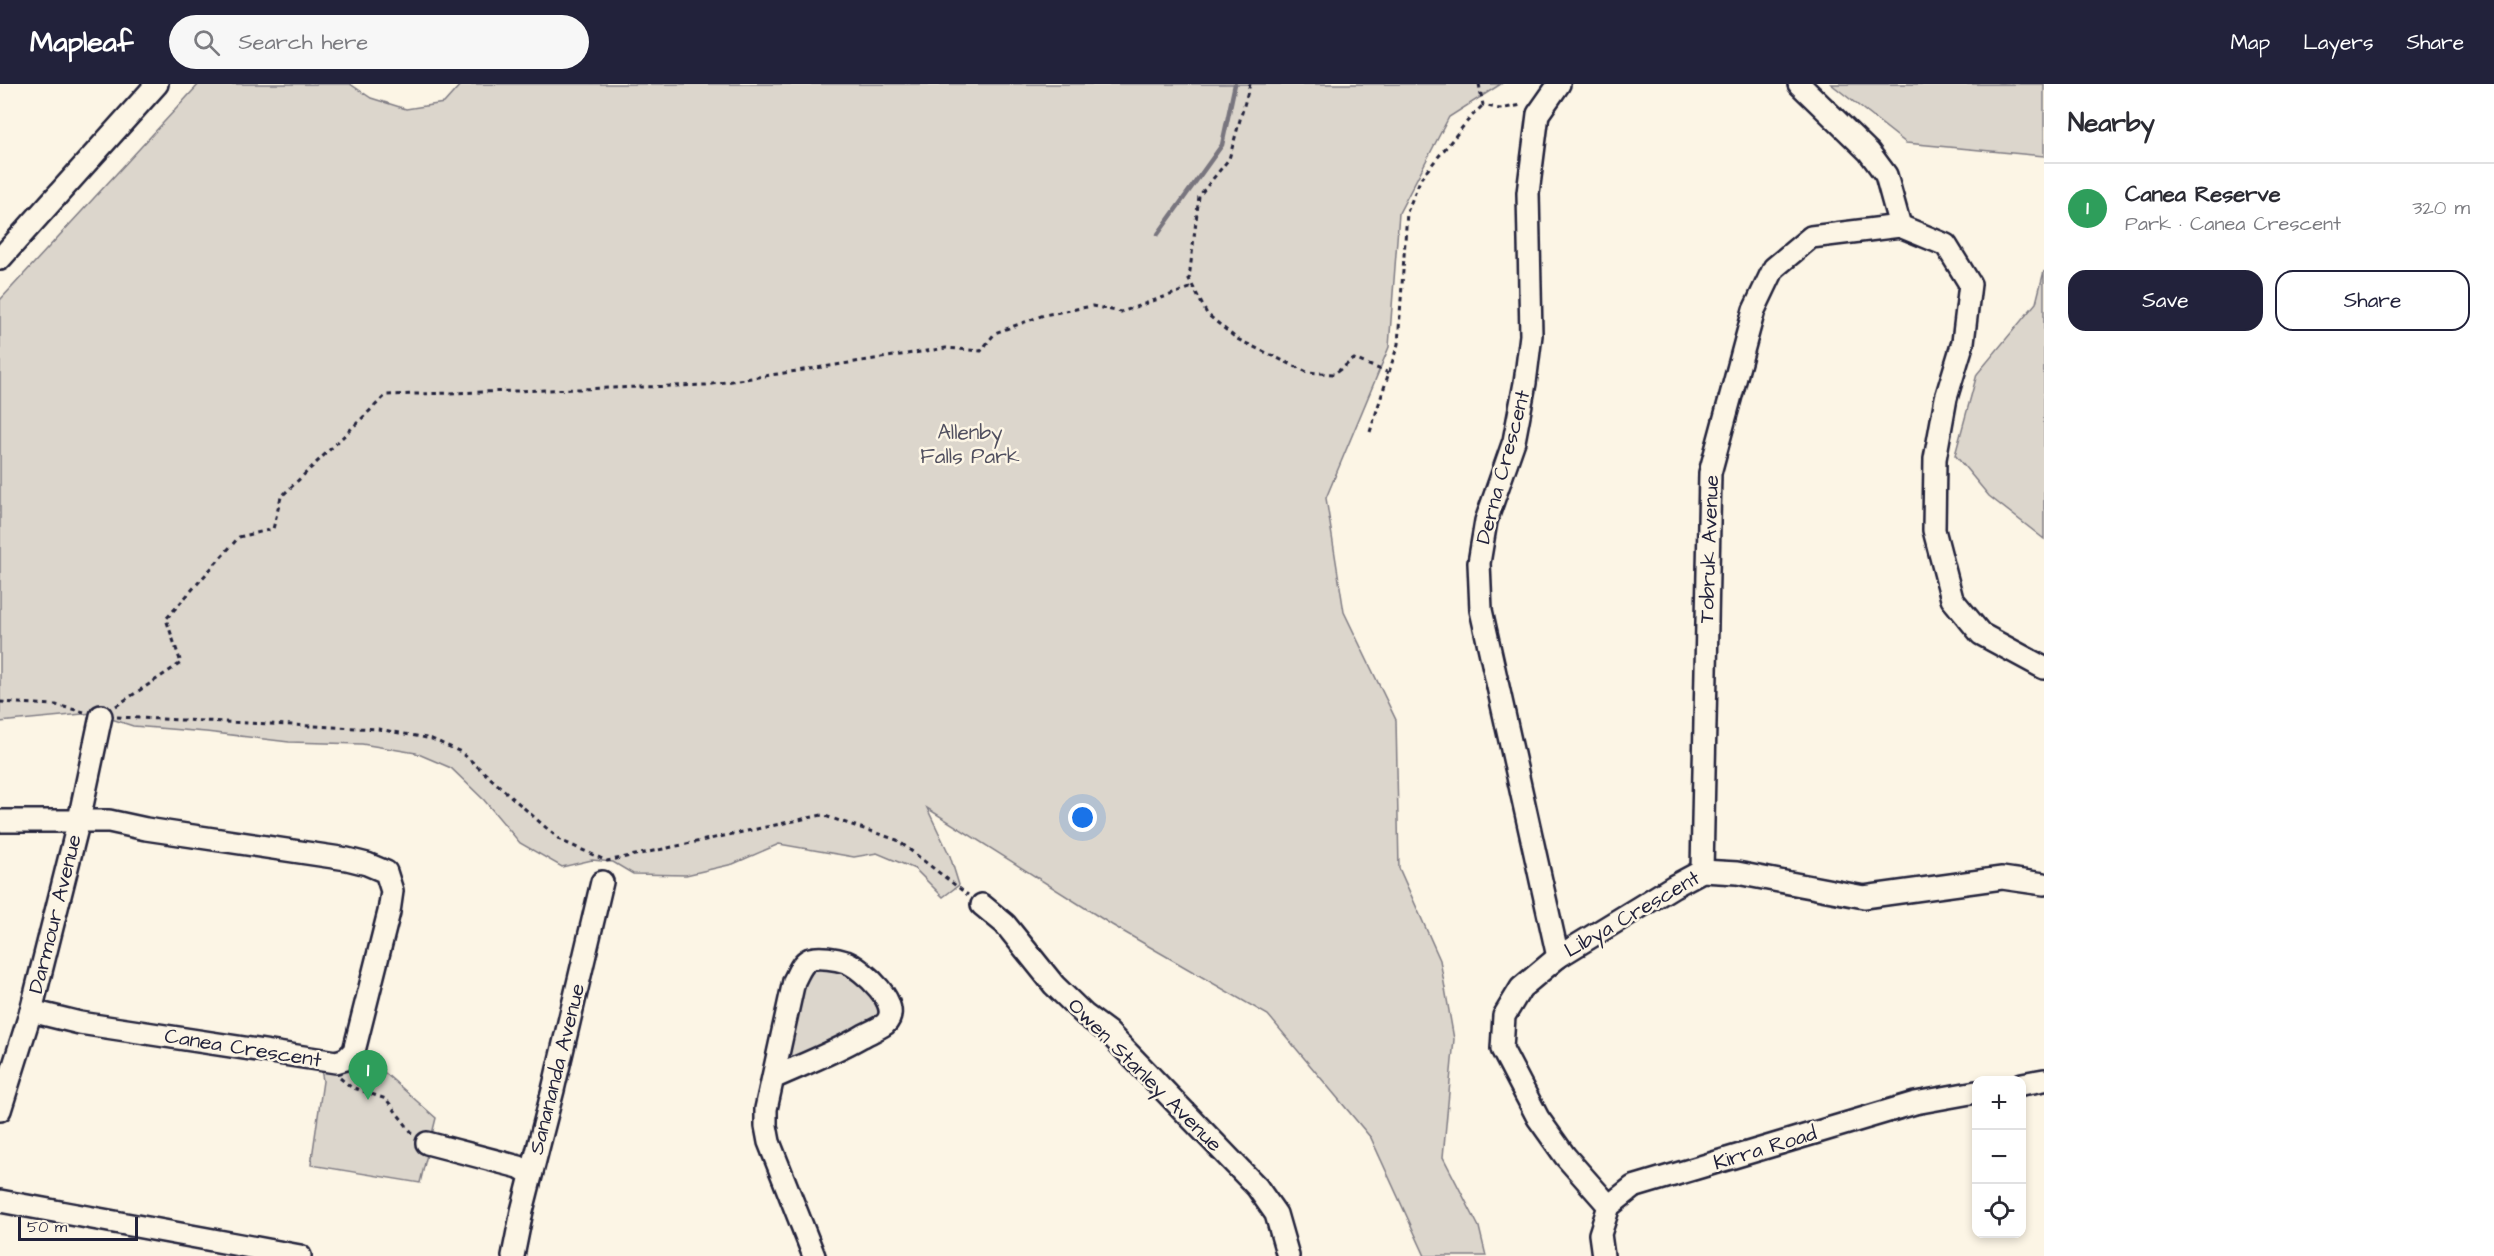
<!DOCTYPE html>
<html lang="en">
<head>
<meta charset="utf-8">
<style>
	:root { --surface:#fff; --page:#f7f7f7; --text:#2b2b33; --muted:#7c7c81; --line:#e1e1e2; --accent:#22223b }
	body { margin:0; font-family:"Architects Daughter",sans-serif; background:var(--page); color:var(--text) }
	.controls { position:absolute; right:18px; bottom:18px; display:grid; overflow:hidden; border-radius:12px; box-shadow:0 3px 9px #0003 }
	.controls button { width:54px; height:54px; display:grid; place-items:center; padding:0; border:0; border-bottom:2px solid var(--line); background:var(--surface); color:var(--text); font:30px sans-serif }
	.scale { position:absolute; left:18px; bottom:15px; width:120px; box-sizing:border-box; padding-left:6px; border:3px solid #22223b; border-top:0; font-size:16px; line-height:21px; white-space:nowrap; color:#22223b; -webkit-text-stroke:4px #fcf5e5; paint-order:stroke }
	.you { position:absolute; left:1083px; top:734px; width:21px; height:21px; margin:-15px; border:4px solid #fff; border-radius:50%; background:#1a73e8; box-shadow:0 0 0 9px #1a73e833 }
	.badge { display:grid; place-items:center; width:39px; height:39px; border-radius:50%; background:var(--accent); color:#fff; font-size:20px; font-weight:700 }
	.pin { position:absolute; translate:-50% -50px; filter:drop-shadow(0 2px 3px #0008) }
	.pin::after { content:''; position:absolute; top:32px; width:21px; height:18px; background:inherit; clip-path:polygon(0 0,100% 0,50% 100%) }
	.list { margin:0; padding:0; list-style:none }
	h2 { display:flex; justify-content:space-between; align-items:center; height:78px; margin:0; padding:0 24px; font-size:26px }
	h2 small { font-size:20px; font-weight:400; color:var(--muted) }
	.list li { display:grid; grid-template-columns:39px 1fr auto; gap:18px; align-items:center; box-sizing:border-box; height:90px; padding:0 24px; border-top:2px solid var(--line) }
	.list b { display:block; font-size:22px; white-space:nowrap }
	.list p { margin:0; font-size:20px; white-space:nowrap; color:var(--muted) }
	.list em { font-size:20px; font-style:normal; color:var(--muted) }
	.actions { display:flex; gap:12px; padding:18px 24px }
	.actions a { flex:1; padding:14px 0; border:2px solid var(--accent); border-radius:18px; text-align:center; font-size:21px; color:var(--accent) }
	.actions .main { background:var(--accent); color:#fff }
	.icon { flex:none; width:33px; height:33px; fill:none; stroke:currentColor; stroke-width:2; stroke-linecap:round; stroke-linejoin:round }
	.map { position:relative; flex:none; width:2044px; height:1172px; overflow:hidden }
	header { display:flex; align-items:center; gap:36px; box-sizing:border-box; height:84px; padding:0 30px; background:var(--accent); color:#fff }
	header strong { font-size:28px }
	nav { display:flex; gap:33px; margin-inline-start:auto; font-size:21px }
	.search { width:420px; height:54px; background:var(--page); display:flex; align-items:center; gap:15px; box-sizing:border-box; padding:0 21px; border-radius:33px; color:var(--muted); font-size:22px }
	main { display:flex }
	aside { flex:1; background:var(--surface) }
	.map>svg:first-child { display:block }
	.green { fill:#dcd6cc; stroke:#7f7c84; stroke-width:1.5 }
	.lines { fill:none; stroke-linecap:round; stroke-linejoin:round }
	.stream { stroke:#78757e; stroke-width:4.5 }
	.minor-casing { stroke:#22223b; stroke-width:26 }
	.path { stroke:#22223b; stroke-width:3; stroke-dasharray:4.5 4.5; stroke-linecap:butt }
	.minor { stroke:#fcf5e5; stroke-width:21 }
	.labels { text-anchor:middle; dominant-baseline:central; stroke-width:5; stroke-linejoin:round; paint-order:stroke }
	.park-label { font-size:21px; fill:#504f5f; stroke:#fcf5e5 }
	.street-label { font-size:21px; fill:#22223b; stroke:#fcf5e5 }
</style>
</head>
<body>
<header>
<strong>Mapleaf</strong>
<div class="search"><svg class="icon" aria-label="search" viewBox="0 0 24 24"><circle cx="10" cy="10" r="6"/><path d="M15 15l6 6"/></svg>Search here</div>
<nav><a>Map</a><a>Layers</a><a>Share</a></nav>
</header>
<main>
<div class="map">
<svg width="2044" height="1172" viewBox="0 0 2044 1172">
	<rect width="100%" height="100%" fill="#fcf5e5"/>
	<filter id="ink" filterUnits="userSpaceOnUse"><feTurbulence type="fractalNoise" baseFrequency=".0167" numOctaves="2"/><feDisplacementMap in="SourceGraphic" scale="12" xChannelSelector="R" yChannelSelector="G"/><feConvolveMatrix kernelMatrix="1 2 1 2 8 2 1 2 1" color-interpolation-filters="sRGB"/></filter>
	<g filter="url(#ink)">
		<g class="green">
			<path d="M199,0H350L371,14L406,25L444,19L461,0H1501L1449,33L1399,129L1389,263L1326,414L1344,528L1396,636L1399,784L1440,876L1454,955L1443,1073L1479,1143L1486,1172H1425L1371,1054L1268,931L1112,841L927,724L950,772L959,801L943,813L915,785L877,769L854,773L779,760L733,780L686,791L633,790L613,778L592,776L562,783L520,759L484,716L451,684L416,669L362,660L289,658L206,648L133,642L93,629L0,638V216Z"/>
			<path d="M1831,0H2044V72L1906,59Z"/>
			<path d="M2044,187V455L1989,412L1955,371L1977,290L2036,219Z"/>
			<path d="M821,881L848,888L875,911L882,932L789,975L785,972L802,898L809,884Z"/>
			<path d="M359,966L436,1034L420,1099L311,1081L323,997L321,985Z"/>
		</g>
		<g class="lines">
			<path class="stream" d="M1158,150L1222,61L1235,0"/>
			<g class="minor-casing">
				<g id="minor">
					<path d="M1799,0L1869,68L1886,91L1900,142"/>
					<path d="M0,175L157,0"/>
					<path d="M0,737H109L146,745L347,775L367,780L386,788L392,807L389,828L354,967L346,975L336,978L80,939L31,927"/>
					<path d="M1702,787L1710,389L1754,226L1774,184L1811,153L1900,142L1946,161L1970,200L1963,258L1946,314L1935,375L1934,446L1952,515L1981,550L2044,584"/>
					<path d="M982,821L1005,840L1054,901L1085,931L1108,948L1257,1103L1276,1130L1288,1172"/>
					<path d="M1558,873L1481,526L1479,479L1486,437L1514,357L1525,299L1531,251L1528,109L1538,30L1559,0"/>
					<path d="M773,994C802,981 833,969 861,953C868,949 878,945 885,940C905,922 862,884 846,878C837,875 819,872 810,875C801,879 798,890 794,897L766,1025V1042L769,1058L814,1172"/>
					<path d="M2022,1000L2044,996"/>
					<path d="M0,1026L31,927L79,736L101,632"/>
					<path d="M427,1059L519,1083L531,1090"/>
					<path d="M0,1117L300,1172"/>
					<path d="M1609,1122L1565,1072L1538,1034L1502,965L1504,932L1521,904L1558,873L1674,802L1702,787L1737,789L1864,813L2002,794L2044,800"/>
					<path d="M513,1172L522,1127L553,1006L602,798"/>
					<path d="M1603,1172L1600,1150L1609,1122L1633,1103L1915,1019L1976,1008"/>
				</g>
			</g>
			<g class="path">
				<path d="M1250,0L1229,75L1199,112L1189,195L1207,230L1237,255L1307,288L1334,290L1354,275L1389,289"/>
				<path d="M1479,0L1483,21L1500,25L1522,21"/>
				<path d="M1370,348L1398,260L1407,128L1421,94L1470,34L1483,21"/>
				<path d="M0,618L56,621L84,628"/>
				<path d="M116,622L181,579L166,535L239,453L273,445L281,413L386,311L706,301L946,264L981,267L995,249L1044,231L1092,222L1121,228L1193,203"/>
				<path d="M117,633L378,645L432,655L461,668L560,756L607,777L822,731L897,756L968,811"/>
				<path d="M340,994L351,1003L386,1015L413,1050"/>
			</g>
			<use href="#minor" class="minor"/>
		</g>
	</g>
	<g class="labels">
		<g class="park-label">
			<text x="970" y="348">Allenby<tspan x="970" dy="24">Falls Park</tspan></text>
		</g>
		<g class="street-label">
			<text transform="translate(1503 383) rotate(-75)">Derna Crescent</text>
			<text transform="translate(1709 465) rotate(-88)">Tobruk Avenue</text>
			<text transform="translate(55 830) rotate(-76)">Darmour Avenue</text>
			<text transform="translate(1632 830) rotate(-30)">Libya Crescent</text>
			<text transform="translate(243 964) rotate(9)">Canea Crescent</text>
			<text transform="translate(557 985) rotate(-76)">Sanananda Avenue</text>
			<text transform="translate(1145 991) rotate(45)">Owen Stanley Avenue</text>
			<text transform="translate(1765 1064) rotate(-17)">Kirra Road</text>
		</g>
	</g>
</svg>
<div class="controls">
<button>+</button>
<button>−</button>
<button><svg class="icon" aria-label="locate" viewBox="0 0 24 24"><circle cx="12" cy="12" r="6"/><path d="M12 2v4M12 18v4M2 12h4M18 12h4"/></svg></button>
</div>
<div class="scale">50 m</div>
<div class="you"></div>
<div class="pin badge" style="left:368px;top:1016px;background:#2e9e5b">1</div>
</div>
<aside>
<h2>Nearby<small></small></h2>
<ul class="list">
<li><span class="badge" style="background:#2e9e5b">1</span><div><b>Canea Reserve</b><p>Park · Canea Crescent</p></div><em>320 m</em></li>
</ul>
<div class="actions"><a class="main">Save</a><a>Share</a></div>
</aside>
</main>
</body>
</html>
